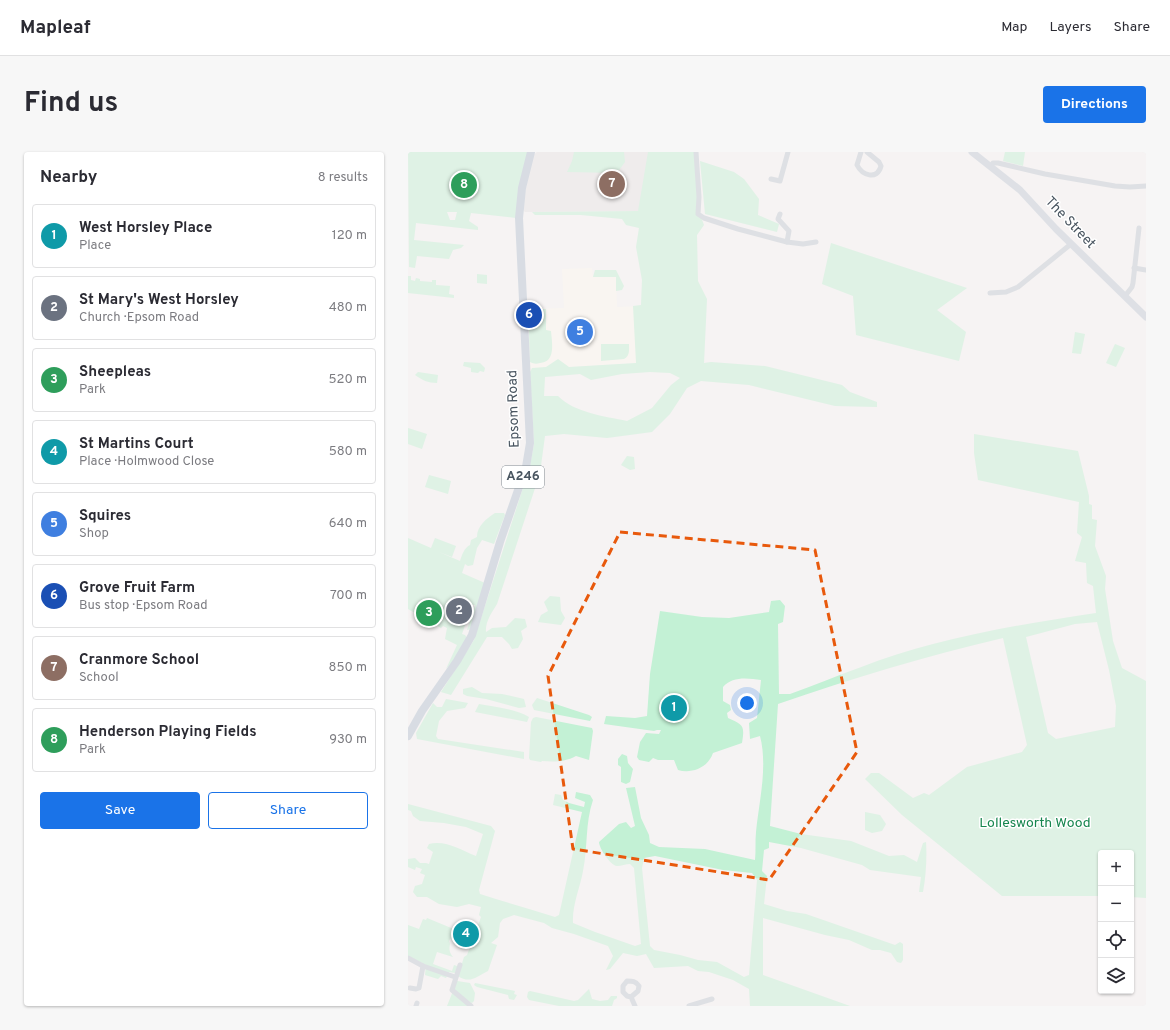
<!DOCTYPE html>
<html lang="en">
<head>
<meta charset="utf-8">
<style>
	:root { --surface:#fff; --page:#f7f7f7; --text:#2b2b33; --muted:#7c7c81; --line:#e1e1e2; --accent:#1a73e8 }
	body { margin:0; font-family:Overpass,sans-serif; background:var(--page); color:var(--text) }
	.controls { position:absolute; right:12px; bottom:12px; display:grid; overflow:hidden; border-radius:4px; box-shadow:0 1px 3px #0004 }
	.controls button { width:36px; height:36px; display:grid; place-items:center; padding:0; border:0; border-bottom:1px solid var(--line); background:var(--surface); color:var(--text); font:20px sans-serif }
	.you { position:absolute; left:339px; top:551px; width:14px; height:14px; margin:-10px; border:3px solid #fff; border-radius:50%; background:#1a73e8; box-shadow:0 0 0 6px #1a73e833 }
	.badge { display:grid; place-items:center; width:26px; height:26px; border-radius:50%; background:var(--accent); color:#fff; font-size:13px; font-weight:700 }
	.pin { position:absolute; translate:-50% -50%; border:2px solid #fff; box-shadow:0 1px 4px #0006 }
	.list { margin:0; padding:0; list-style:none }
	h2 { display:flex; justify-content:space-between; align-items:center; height:52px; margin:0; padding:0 16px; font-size:17px }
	h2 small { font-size:13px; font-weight:400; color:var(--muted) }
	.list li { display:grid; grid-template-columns:26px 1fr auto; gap:12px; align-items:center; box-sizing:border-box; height:64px; margin:0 8px 8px; padding:0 8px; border:1px solid var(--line); border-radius:4px }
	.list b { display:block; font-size:15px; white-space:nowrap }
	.list p { margin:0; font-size:13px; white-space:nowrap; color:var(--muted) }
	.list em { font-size:13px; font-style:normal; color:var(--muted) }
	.actions { display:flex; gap:8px; padding:12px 16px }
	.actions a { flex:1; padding:9px 0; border:1px solid var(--accent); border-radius:4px; text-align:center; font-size:14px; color:var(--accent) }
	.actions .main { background:var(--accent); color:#fff }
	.icon { flex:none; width:22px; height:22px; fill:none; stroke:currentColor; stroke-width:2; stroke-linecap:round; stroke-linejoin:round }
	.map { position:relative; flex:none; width:738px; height:854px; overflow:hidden; border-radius:4px }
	header { display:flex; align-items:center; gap:24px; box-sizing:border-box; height:56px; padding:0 20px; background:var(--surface); border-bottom:1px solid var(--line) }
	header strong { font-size:19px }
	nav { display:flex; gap:22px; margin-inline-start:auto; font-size:14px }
	.intro { display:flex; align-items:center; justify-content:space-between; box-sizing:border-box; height:96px; padding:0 24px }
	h1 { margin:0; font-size:28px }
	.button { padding:10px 18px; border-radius:4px; background:var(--accent); color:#fff; font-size:14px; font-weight:700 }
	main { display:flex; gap:24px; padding:0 24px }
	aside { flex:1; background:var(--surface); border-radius:4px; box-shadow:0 1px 3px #0004 }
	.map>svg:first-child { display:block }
	.commercial { fill:#fdf9ef }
	.education { fill:#e6e4e5 }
	.green { fill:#c3f1d5; fill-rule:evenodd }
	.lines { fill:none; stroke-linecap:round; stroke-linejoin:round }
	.street { stroke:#c1cad2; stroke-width:5 }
	.secondary { stroke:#c1cbd6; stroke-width:7 }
	.primary { stroke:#b3c2d1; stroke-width:8 }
	.marked { fill:none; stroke:#e8590c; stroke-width:3; stroke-dasharray:8 5; stroke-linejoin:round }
	.labels { text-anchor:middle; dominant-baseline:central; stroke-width:3; stroke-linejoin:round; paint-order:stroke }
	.shield { fill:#fff; stroke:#808990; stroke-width:1 }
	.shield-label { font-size:13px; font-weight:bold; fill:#4a5661 }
	.street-label { font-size:14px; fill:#4a5661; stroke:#fff }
	.park-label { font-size:14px; fill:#17864f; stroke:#fff }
</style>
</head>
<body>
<header>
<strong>Mapleaf</strong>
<nav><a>Map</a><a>Layers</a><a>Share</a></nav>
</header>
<div class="intro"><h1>Find us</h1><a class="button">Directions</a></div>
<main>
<aside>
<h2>Nearby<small>8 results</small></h2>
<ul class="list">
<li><span class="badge" style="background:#0f9aa8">1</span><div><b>West Horsley Place</b><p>Place</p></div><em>120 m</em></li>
<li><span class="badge" style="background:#6b7280">2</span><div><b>St Mary's West Horsley</b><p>Church · Epsom Road</p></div><em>480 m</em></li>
<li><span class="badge" style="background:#2e9e5b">3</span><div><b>Sheepleas</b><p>Park</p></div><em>520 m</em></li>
<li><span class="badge" style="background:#0f9aa8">4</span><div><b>St Martins Court</b><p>Place · Holmwood Close</p></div><em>580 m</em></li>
<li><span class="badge" style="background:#3f7fe0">5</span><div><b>Squires</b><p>Shop</p></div><em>640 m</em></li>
<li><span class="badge" style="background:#1a4fb4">6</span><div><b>Grove Fruit Farm</b><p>Bus stop · Epsom Road</p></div><em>700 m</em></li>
<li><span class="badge" style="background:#8d6e63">7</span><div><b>Cranmore School</b><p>School</p></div><em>850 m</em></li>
<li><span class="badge" style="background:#2e9e5b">8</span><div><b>Henderson Playing Fields</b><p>Park</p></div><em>930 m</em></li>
</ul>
<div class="actions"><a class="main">Save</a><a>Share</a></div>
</aside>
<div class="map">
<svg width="738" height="854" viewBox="0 0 738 854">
	<rect width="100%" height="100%" fill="#f5f3f3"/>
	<path class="commercial" d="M184,116L185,125L208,124L209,155L233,154L228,211L161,215L122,220L120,157L156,156L154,117Z"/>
	<path class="education" d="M129,0H288L230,59L117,60L114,57L124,4Z"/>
	<g class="green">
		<path d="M0,0H121L108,66L63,61L61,69L70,75V78L8,71L6,88L56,93L53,96L45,98L41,107L9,104L7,116L1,115ZM39,60H49L47,68H42Z"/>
		<path d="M166,0H216L217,10L209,21L159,20L164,9Z"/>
		<path d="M240,0H288L290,57L296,73L289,83L290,129L299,147L296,211L303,210L357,214L434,233L442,240L469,250V255L427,254L341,233L293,229L279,236L262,262L244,280L199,286L156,282L137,284L132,321L89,452C84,460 77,470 78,480L84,476L98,475L107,466L117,467L119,475L113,479L115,487L110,496L104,497L101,492L94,485H79L43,543L33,540L66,488L122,314L126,292L122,220L124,216L138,215L150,207L161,215L228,211L225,154L233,153L234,128L228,95L231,76L218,73L214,67L173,63H127L124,60L230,59ZM242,220L262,221L272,226L263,233L244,256L219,269C196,264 167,261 150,244H136L137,225L172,222L183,228L214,222Z"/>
		<path d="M597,0H617L615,14L595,9Z"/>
		<path d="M292,9L326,20L336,27L351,47L350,63L371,72L369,80L297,62Z"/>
		<path d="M423,91L559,136L529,158L558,180L551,209L448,183L445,144L414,132Z"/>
		<path d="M187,118H208L216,134L214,138L208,139V125H185Z"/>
		<path d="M69,122L79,123V132L69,131Z"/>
		<path d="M0,124H3V128L7,129L8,126L12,127V129L24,130V128H28V133L42,134L41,142L46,143V146L0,141Z"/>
		<path d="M120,157H138V178L143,179C144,191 148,210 132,211C128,212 126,212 122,210Z"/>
		<path d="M667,180L677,182L673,202L664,201Z"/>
		<path d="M193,192H221C221,198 222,204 216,207L193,209Z"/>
		<path d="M707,192L717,196L708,215L698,211Z"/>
		<path d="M56,210L72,211L77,216L76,220L72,219L70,221L63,220V216L55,214Z"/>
		<path d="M10,220L30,223L29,231C20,231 14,228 7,223Z"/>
		<path d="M0,276L19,282L14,297L0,292Z"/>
		<path d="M566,282L670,299L681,344V352L684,353V367L689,368L687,394L698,424L697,437L705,489L714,516L738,529V746L723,745V701H693V744H594L494,663L457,627L463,621H471L505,646L516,641L521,643L559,615L614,600L619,593L595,486C518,504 445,526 370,552L362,674L393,682L443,689L481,704L496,703L509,710L515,691L518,690C519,706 518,724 515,740H511L513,725L462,718L454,713L393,696L361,690V696L356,698L354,719L359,724L356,752L379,759L398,762L487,793L492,790L495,792V808L493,811L489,810L483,801L472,798H464L441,788L417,783L355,766V823L442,854H342L341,837L325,828L301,820L290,819L280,814L246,816L238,802L229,804L215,801L202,817L198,818L205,804L200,794L166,782L144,776L136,771L106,763L95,767L92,771L90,785L83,791L89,793L80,819C68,825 62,832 50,824L56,805L59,803L73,765L71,763L73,755L61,752L49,755L31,752L19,745H9L5,740L7,734L14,732L17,723L12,721L14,717L8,715L7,718L0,715V707L7,706L12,711H18L21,712L25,700L19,696L21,692C38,688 52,698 68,704L75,682L58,675L36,671L12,669L5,664L3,659L0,658V652L83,674L87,679L71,738L72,742C97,750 122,757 147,765L151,763L174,660L145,653L147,642L153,643L155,648L161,651L176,655L177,650L167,646L168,640L182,643L185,648C177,671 180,695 175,719C172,736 164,753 165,771L187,780L227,794L233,792L226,716L222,712C218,712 213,714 209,714C202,713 191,696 191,690L211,672L218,670L223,676L227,674L218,636L227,635L233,666L241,683L242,691L251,695L297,697L347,708C348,699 347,689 348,680C351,649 360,615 352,584L342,587L341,571L349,566L353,528C340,526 324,524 315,535V549L322,553L323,558L319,561L320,566C335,573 337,573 334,591L305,601C300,616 283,622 270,618L266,608H250L245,606L241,610L231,608L229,605L232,590L238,581L251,582L253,578H249L246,579L196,572L198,564L227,566L239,564L242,522L252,459L294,465L321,466L361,460L363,449L372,448L377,454L375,470L370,472L371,542H382C429,525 476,504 525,492C579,478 634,469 688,461L685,434L679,431L678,411L667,409L674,385L669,381L671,350L570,328L566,301ZM689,470L701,518L708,554L707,575L648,587L640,581L618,485L667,472ZM247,704L315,718L344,721L349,728L341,823L336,825L309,810L290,808L272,803L246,798L242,794L234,716L236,706Z"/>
		<path d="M219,304L226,305L227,317L222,318L213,313Z"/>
		<path d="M21,323L43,329L40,342L17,335Z"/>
		<path d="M87,361H96L97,363L86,392L74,388L69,396L65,413L60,414L57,412L54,421L77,431L63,477L59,478L67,453H64L54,482L57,483L59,486L47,507L38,517L49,493L37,487L39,476L35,474L33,476L0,457V386L23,396L27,386L48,394L44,405L31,400L52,409C54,403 56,396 62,393L63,388L69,385C69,374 78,367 87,361Z"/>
		<path d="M142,444L152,445L153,459L157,466L153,473L130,470L133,463L140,459L136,450Z"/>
		<path d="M64,535L74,541L94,542L116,547L118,555L111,556L78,547L59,544L55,542V537Z"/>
		<path d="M129,546L181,563L184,565L182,569L126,558L124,553Z"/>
		<path d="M38,547L60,551L57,556L39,559L31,569L28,584L30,587L116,600V607L9,587L8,581L25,551L29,555H34Z"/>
		<path d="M71,552C86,555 108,557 121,565L119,570L67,560Z"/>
		<path d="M128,565L184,576L185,579L181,608L168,604C157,610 147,610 134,609L133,610L122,608L121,606L123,570L125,566Z"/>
		<path d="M214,602L219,604L220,611L225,617L222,630L218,632L213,630V615L210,613V607Z"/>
		<path d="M457,660L472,663L478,672L474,679L464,681L457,678Z"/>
		<path d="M19,766L48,778L46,785L42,787L41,789L42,792C41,797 41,800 45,805L29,800L25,812L44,819L46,813L49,814L50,815L47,821L41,820L38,826L33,824L30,827L17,823L18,813L0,804V773L11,777L15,767L18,768Z"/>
		<path d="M49,829L62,831L67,841L66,849L64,851L59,848L60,854H39Z"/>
		<path d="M67,831L107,839L106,842L109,843L106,848L101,847L100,843L69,835L66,833Z"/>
		<path d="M181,837L184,847L192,849L200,848L203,844H209V846L206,848L204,854H151L121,848L119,845L120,840L122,839L166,849L170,848Z"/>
	</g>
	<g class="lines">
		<g class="street">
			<path d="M288,0L291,45L290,62L296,66L330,77L379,90L395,92L408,90"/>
			<path d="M453,0L449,13C454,23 469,29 473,14L471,10L459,0"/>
			<path d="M583,14L585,11H590L637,22L707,34L722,35L738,34"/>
			<path d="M363,27L372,29L380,0"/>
			<path d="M372,62L370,67L381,79L379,90"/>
			<path d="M726,116L738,118"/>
			<path d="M582,141L598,140L610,135L663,92"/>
			<path d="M717,144L724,135L725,131L731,76"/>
			<path d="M0,806L15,814L47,825"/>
			<path d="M52,813L44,838L63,854"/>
			<path d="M2,836L8,837L11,836L15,814"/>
			<path d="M223,845L230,839L231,834C228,829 224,829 219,829L215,834V840L219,844L223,845L227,854"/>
			<path d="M8,854L9,851"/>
			<path d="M281,854L304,847"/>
		</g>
		<path class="secondary" d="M564,0L612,38L648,77L738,165"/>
		<path class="primary" d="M0,584L14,559L49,509L64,483L92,390L118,315L122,291L111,66L114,36L123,0"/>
	</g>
	<path d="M0 0H738V854H0ZM212,380L407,398L449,600L361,728L165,697L140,524Z" fill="#f5f3f3" fill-opacity=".55" fill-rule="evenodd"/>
	<path class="marked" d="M212,380L407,398L449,600L361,728L165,697L140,524Z"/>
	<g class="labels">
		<rect class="shield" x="94" y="314" width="42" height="22" rx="3"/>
		<g class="shield-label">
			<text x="115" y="325">A246</text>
		</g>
		<g class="street-label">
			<text transform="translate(662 71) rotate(46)">The Street</text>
			<text transform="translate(106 257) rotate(-92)">Epsom Road</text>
		</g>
		<g class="park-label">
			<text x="627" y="671">Lollesworth Wood</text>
		</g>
	</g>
</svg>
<div class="controls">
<button>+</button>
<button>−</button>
<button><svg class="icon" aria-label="locate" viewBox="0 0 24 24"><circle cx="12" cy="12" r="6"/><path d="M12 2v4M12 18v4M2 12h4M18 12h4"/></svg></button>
<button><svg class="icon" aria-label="layers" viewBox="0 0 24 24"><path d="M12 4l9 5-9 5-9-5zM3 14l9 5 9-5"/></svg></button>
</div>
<div class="you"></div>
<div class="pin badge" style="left:266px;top:556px;background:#0f9aa8">1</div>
<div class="pin badge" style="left:51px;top:459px;background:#6b7280">2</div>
<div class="pin badge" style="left:21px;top:461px;background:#2e9e5b">3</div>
<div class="pin badge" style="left:58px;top:782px;background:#0f9aa8">4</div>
<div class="pin badge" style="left:172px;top:180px;background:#3f7fe0">5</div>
<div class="pin badge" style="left:121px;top:163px;background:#1a4fb4">6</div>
<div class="pin badge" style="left:204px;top:32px;background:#8d6e63">7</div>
<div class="pin badge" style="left:56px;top:33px;background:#2e9e5b">8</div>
</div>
</main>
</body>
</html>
